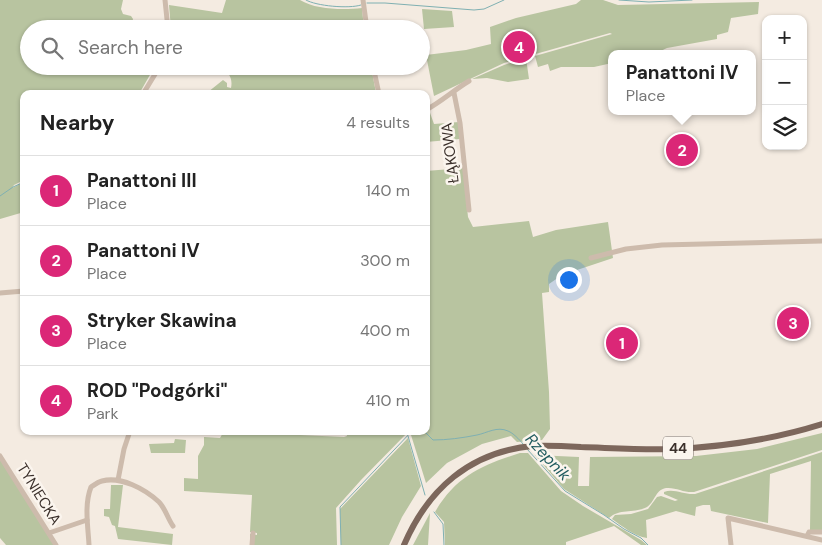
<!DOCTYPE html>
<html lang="en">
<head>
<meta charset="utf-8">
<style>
	:root { --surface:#fff; --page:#f2f2f2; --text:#222; --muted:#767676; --line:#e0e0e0; --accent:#db2777 }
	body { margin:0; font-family:"DM Sans",sans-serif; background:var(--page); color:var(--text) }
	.controls { position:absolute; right:15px; top:15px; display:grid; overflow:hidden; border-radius:10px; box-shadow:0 1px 4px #0004 }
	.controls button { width:45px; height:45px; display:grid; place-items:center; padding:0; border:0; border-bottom:1px solid var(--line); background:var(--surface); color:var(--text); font:25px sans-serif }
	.you { position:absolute; left:568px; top:279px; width:18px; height:18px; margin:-12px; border:4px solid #fff; border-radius:50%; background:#1a73e8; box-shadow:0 0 0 8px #1a73e833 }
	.badge { display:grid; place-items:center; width:32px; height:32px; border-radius:50%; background:var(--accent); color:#fff; font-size:16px; font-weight:700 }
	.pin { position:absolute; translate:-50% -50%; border:2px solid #fff; box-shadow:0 1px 5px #0006 }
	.popup { position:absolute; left:608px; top:50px; width:148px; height:65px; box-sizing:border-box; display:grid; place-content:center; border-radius:10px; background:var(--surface); filter:drop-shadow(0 1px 4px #0005); font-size:16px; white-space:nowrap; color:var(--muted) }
	.popup b { font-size:19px; color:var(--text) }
	.popup::after { content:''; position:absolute; left:50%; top:100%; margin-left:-10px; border:10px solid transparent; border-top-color:var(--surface) }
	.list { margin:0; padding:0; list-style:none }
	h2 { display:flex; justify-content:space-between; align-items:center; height:65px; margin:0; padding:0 20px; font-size:21px }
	h2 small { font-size:16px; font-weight:400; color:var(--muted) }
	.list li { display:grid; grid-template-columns:32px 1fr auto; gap:15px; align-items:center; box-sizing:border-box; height:70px; padding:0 20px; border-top:1px solid var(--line) }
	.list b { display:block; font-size:19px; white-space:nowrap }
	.list p { margin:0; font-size:16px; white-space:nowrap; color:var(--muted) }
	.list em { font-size:16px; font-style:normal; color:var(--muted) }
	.icon { flex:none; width:28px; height:28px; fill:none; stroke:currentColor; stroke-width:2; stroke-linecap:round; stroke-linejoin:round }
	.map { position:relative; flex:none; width:822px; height:545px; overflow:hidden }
	.search { position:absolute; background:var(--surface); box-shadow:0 1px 4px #0004; left:20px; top:20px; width:410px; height:55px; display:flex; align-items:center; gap:12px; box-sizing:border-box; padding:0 18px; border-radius:28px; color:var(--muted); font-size:19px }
	.panel { position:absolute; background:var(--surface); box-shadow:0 1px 4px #0004; left:20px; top:90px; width:410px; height:345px; border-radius:10px }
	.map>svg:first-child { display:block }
	.green { fill:#b8c4a0 }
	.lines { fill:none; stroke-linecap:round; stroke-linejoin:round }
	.stream { stroke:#7fb0b2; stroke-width:1 }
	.minor { stroke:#cdbbac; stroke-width:5 }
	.major { stroke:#7d675c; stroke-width:6 }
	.labels { text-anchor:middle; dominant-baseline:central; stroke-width:5; stroke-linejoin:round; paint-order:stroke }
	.shield { fill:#fbf5ee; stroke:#756b66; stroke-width:1 }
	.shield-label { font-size:14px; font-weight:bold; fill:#3b302b }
	.street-label { font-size:15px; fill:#3b302b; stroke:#fbf5ee }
	.water-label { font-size:16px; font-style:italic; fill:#1f5a5e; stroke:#fbf5ee }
</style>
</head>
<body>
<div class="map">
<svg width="822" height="545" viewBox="0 0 822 545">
	<rect width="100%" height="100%" fill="#f4ebe1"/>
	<g class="green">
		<path d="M0,0H123L121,9L123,14L131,16L133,19L131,29H29V66H155L139,94H24V180L14,185L12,188L24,182V212L0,219Z"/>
		<path d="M226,0H300C316,10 344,10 362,8L364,29H171L169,5L222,13Z"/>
		<path d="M581,0H603L618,5L759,2L758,14L731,18L728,32L717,35V39L667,48L654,54H612V63L594,67H561L550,71L548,64L538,67L535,56L612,34L610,33L504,63L434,96L426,55L466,50L491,44L490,27L516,18L576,4Z"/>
		<path d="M422,9L452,11L454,27L424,29Z"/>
		<path d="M526,58L529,79L508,82L487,78L472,79L504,65Z"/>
		<path d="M198,66H371L376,93L198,94L208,92L223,80L227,83V87L231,88C233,79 229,70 219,69C214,68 208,70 203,70Z"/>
		<path d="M429,110L434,124L459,122L460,139L426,142V112Z"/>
		<path d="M463,168L468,217L473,227L529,221L533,237L556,230L608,222L613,258L562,275L549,284V292L542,293L549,392L550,429L542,440L517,442L511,436L482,444L447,463L426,483L411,435L415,431H426V171Z"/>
		<path d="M224,431H300V435L344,437L347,436L346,431H409L361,480L336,508L337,545H250V534L257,535V533L250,532L252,495L184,491V478L198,479V456L204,445V437L220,438Z"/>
		<path d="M822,433V450L694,492C684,493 676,487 666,488C655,490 655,502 647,507C634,514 620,508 609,518L564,489L535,455L579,457L578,486H589L590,457L696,456L757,449Z"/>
		<path d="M408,438L421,486L402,517L389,545H341L340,509Z"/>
		<path d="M175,439L186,440L185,453H151L149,444L174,443Z"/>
		<path d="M822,452V530H810L811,461L770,474L768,523L711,511L710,505H703L696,507L695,516L676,511L646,520L647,538C634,536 622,526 612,519L615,515L631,514L648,509L657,497L661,496L675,501L678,500L664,494V492C674,488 684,495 695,494Z"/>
		<path d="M520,453H528L561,491L583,506L641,540L647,545H641L614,526L566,542V545H445L444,522L435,512C456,476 482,465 520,453Z"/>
		<path d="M0,459L54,545H6L0,538Z"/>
		<path d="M111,485H123L118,527L173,534L172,545L118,539L115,526L112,525L109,517L104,516V509H110Z"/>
		<path d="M430,513L428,545H413Z"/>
	</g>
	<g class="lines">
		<g class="stream">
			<path d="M306,0C316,6 349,9 361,5"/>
			<path d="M619,0L649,2L692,0"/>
			<path d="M367,3H385L474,10L484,9L504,0"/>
			<path d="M0,196L13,187L24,182"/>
			<path d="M424,431L433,440C447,440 462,438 477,435C487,433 497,426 508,431C513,433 519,439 523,444"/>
			<path d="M408,436L425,495"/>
			<path d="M527,449L565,491L604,515L624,529L641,538L648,545"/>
			<path d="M434,512L443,524L444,545"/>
			<path d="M341,545L340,507L412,431"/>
		</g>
		<g class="minor">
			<path d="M165,0L168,29"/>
			<path d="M363,0L367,29"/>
			<path d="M373,66L379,94"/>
			<path d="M454,93L460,123L469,210"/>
			<path d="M143,94L160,66"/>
			<path d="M426,110C441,102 454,90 469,81"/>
			<path d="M591,258L626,249L662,245L822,241"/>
			<path d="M0,293L24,291"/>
			<path d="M0,456L56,545"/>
			<path d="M118,480L124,449L130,431"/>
			<path d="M49,533L87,520"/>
			<path d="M807,536L809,532H822"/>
			<path d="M89,545C88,526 84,505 91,487C94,485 98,482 102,481C121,476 145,489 159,502C165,508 168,519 173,526"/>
			<path d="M252,545L253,533"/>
			<path d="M731,545L728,518L822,540"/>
		</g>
		<path class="major" d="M404,545C428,489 470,452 532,446C548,445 565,446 581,447C612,448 642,450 672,449C723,447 774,439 822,424"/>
	</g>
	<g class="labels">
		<rect class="shield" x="663" y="436.5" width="30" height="23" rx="4"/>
		<g class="shield-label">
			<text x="678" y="448">44</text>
		</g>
		<g class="street-label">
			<text transform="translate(450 153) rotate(-97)">ŁĄKOWA</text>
			<text transform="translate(39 494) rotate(58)">TYNIECKA</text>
		</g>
		<g class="water-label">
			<text transform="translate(548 457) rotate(47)">Rzepnik</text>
		</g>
	</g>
</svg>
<div class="controls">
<button>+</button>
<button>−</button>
<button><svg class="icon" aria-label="layers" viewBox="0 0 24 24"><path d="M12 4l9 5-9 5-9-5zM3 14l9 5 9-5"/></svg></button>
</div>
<div class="you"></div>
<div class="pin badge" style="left:622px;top:343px">1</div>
<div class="pin badge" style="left:682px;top:150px">2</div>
<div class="popup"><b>Panattoni IV</b>Place</div>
<div class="pin badge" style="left:793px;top:323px">3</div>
<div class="pin badge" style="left:519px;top:47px">4</div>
<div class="search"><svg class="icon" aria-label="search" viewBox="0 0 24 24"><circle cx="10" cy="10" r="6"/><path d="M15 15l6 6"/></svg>Search here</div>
<section class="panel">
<h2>Nearby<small>4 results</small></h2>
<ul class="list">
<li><span class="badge">1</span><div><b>Panattoni III</b><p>Place</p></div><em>140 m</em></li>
<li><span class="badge">2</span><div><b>Panattoni IV</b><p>Place</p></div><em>300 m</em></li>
<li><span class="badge">3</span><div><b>Stryker Skawina</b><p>Place</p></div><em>400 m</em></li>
<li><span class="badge">4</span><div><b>ROD &quot;Podgórki&quot;</b><p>Park</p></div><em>410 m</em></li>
</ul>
</section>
</div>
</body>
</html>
